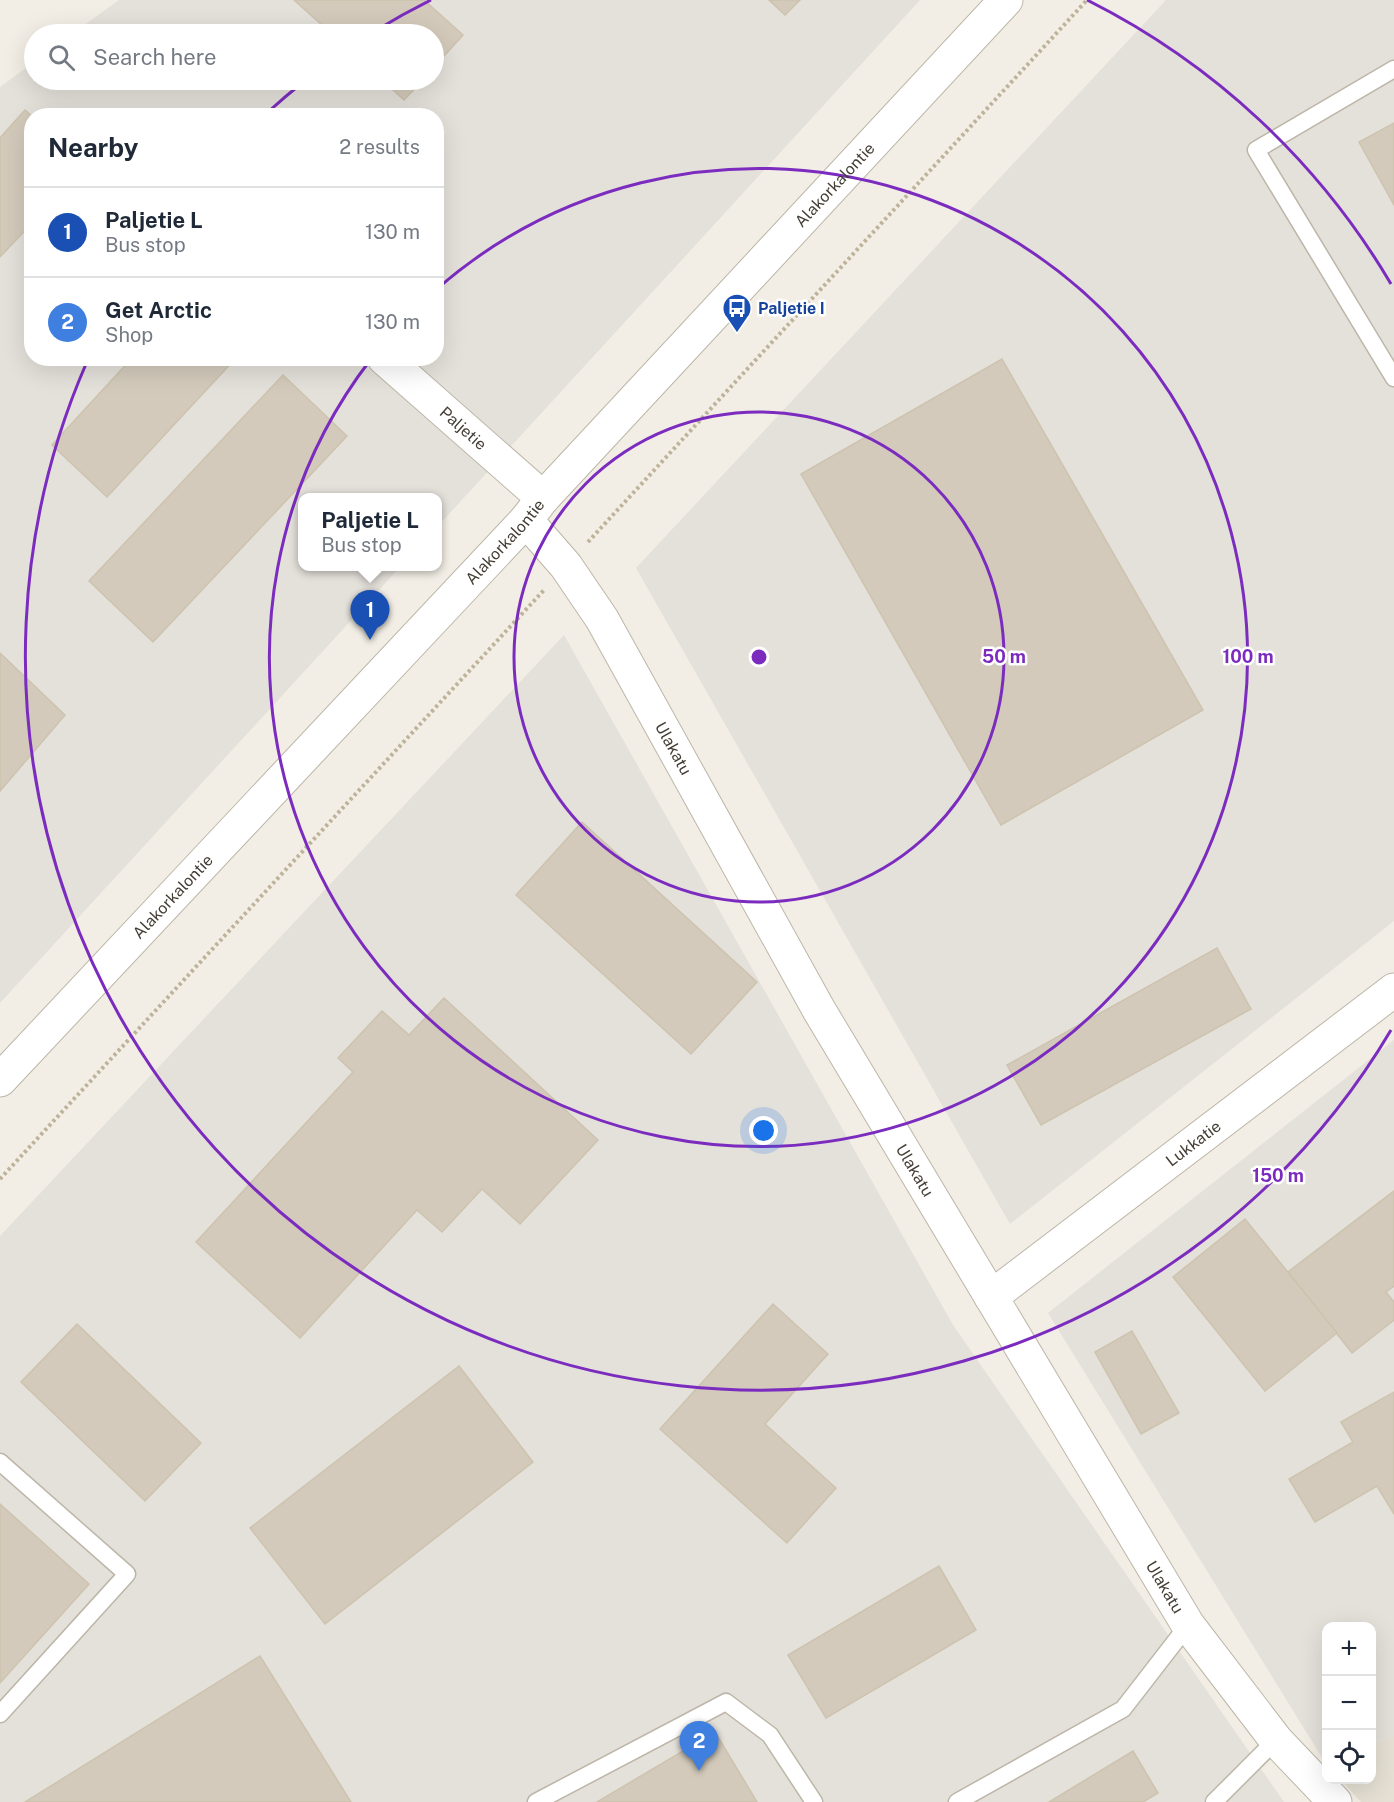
<!DOCTYPE html>
<html lang="en">
<head>
<meta charset="utf-8">
<style>
	:root { --surface:#fff; --page:#f2f2f3; --text:#1f2937; --muted:#747a83; --line:#e0e1e3; --accent:#b45309 }
	body { margin:0; font-family:"Public Sans",sans-serif; background:var(--page); color:var(--text) }
	.controls { position:absolute; right:18px; bottom:18px; display:grid; overflow:hidden; border-radius:12px; box-shadow:0 6px 24px #0002 }
	.controls button { width:54px; height:54px; display:grid; place-items:center; padding:0; border:0; border-bottom:2px solid var(--line); background:var(--surface); color:var(--text); font:30px sans-serif }
	.you { position:absolute; left:764px; top:1131px; width:21px; height:21px; margin:-15px; border:4px solid #fff; border-radius:50%; background:#1a73e8; box-shadow:0 0 0 9px #1a73e833 }
	.badge { display:grid; place-items:center; width:39px; height:39px; border-radius:50%; background:var(--accent); color:#fff; font-size:20px; font-weight:700 }
	.pin { position:absolute; translate:-50% -50px; filter:drop-shadow(0 2px 3px #0008) }
	.pin::after { content:''; position:absolute; top:32px; width:21px; height:18px; background:inherit; clip-path:polygon(0 0,100% 0,50% 100%) }
	.popup { position:absolute; left:298px; top:493px; width:144px; height:78px; box-sizing:border-box; display:grid; place-content:center; border-radius:12px; background:var(--surface); filter:drop-shadow(0 2px 4px #0005); font-size:20px; white-space:nowrap; color:var(--muted) }
	.popup b { font-size:22px; color:var(--text) }
	.popup::after { content:''; position:absolute; left:50%; top:100%; margin-left:-12px; border:12px solid transparent; border-top-color:var(--surface) }
	.list { margin:0; padding:0; list-style:none }
	h2 { display:flex; justify-content:space-between; align-items:center; height:78px; margin:0; padding:0 24px; font-size:26px }
	h2 small { font-size:20px; font-weight:400; color:var(--muted) }
	.list li { display:grid; grid-template-columns:39px 1fr auto; gap:18px; align-items:center; box-sizing:border-box; height:90px; padding:0 24px; border-top:2px solid var(--line) }
	.list b { display:block; font-size:22px; white-space:nowrap }
	.list p { margin:0; font-size:20px; white-space:nowrap; color:var(--muted) }
	.list em { font-size:20px; font-style:normal; color:var(--muted) }
	.icon { flex:none; width:33px; height:33px; fill:none; stroke:currentColor; stroke-width:2; stroke-linecap:round; stroke-linejoin:round }
	.map { position:relative; flex:none; width:1394px; height:1802px; overflow:hidden }
	.search { position:absolute; background:var(--surface); box-shadow:0 6px 24px #0002; left:24px; top:24px; width:420px; height:66px; display:flex; align-items:center; gap:15px; box-sizing:border-box; padding:0 21px; border-radius:33px; color:var(--muted); font-size:22px }
	.panel { position:absolute; background:var(--surface); box-shadow:0 6px 24px #0002; left:24px; top:108px; width:420px; height:258px; border-radius:24px }
	.map>svg:first-child { display:block }
	.residential { fill:#e5e0d3 }
	.industrial { fill:#e4e0da; fill-rule:evenodd }
	.building { fill:#d3cabb; stroke:#cdc3ae; stroke-width:1.5 }
	.lines { fill:none; stroke-linecap:round; stroke-linejoin:round }
	.service-casing { stroke:#bdb6a8; stroke-width:19 }
	.minor-casing { stroke:#bdb6a8; stroke-width:35 }
	.tertiary-casing { stroke:#bdb6a8; stroke-width:35 }
	.path { stroke:#beb39a; stroke-width:4; stroke-dasharray:3 3; stroke-linecap:butt }
	.service { stroke:#fff; stroke-width:16 }
	.minor { stroke:#fff; stroke-width:33 }
	.tertiary { stroke:#fff; stroke-width:33 }
	.ring { fill:none; stroke:#7b2cbf; stroke-width:3 }
	.labels { text-anchor:middle; dominant-baseline:central; stroke-width:5; stroke-linejoin:round; paint-order:stroke }
	.street-label { font-size:16px; fill:#443e35; stroke:#fff }
	.transit-label { font-size:16px; font-weight:bold; fill:#164399; stroke:#fff; text-anchor:start }
	.centre { fill:#7b2cbf; stroke:#fff; stroke-width:3 }
	.ring-label { font-size:18px; text-anchor:middle; font-weight:bold; fill:#7b2cbf; stroke:#fff; stroke-width:5; stroke-linejoin:round; paint-order:stroke }
</style>
</head>
<body>
<div class="map">
<svg width="1394" height="1802" viewBox="0 0 1394 1802">
	<rect width="100%" height="100%" fill="#f2eee5"/>
	<path class="residential" d="M1394,1735V1802H1361L1341,1780H1372V1744Z"/>
	<g class="industrial">
		<path d="M119,0H920L438,526L437,498H302V566L400,567L0,1003V87L34,62V80H434V34H72ZM32,116H436V358H32Z"/>
		<path d="M1166,0H1394V921L1010,1224L636,568Z"/>
		<path d="M564,635L953,1325L1284,1802H0V1236Z"/>
		<path d="M1394,1040V1735L1372,1744V1626H1326V1764L1048,1313Z"/>
	</g>
	<g class="building">
		<path d="M294,0H424L463,35L434,67V34H332Z"/>
		<path d="M769,0H800L785,15Z"/>
		<path d="M382,80H423L404,100Z"/>
		<path d="M25,110L32,116V223L0,257V138Z"/>
		<path d="M1394,123V205L1359,142Z"/>
		<path d="M132,358H236L107,497L52,445Z"/>
		<path d="M1002,359L1203,710L1001,825L801,474Z"/>
		<path d="M283,375L347,436L153,642L89,581Z"/>
		<path d="M0,653L65,715L0,791Z"/>
		<path d="M582,822L757,982L691,1054L516,895Z"/>
		<path d="M1217,948L1251,1009L1041,1125L1007,1065Z"/>
		<path d="M444,998L598,1140L520,1224L482,1189L442,1232L417,1210L300,1338L196,1242L353,1072L338,1058L382,1011L409,1035Z"/>
		<path d="M1394,1191V1286L1386,1292L1394,1302V1320L1352,1353L1288,1272Z"/>
		<path d="M1245,1219L1337,1333L1265,1391L1173,1277Z"/>
		<path d="M773,1304L828,1354L765,1424L836,1488L787,1543L660,1429Z"/>
		<path d="M77,1324L201,1443L145,1501L21,1382Z"/>
		<path d="M1132,1331L1179,1413L1141,1434L1095,1352Z"/>
		<path d="M459,1366L533,1462L325,1624L250,1528Z"/>
		<path d="M1394,1392V1514L1377,1486L1315,1522L1289,1479L1353,1442L1341,1422Z"/>
		<path d="M0,1504L89,1584L0,1683Z"/>
		<path d="M939,1566L976,1630L826,1718L788,1655Z"/>
		<path d="M260,1656L351,1802H25Z"/>
		<path d="M715,1732L757,1802H597Z"/>
		<path d="M1133,1751L1158,1793L1143,1802H1049Z"/>
	</g>
	<g class="lines">
		<g class="service-casing">
			<g id="service">
				<path d="M1394,69L1256,150L1394,378"/>
				<path d="M0,1462L127,1574L0,1714"/>
				<path d="M536,1802L726,1702L770,1735L814,1802"/>
				<path d="M957,1802L1123,1709L1188,1625"/>
				<path d="M1214,1802L1276,1740"/>
			</g>
		</g>
		<g class="minor-casing">
			<g id="minor">
				<path id="s1" d="M384,358L543,498"/>
				<path id="s2" d="M526,520L566,566L602,619L819,1010L1188,1625L1276,1740L1335,1802"/>
				<path id="s3" d="M991,1297L1394,990"/>
			</g>
		</g>
		<g class="tertiary-casing">
			<g id="tertiary">
				<path id="s4" d="M0,1080L526,520L543,498L1006,0"/>
			</g>
		</g>
		<g class="path">
			<path d="M588,542L1087,0"/>
			<path d="M0,1179L544,590"/>
		</g>
		<use href="#service" class="service"/>
		<use href="#minor" class="minor"/>
		<use href="#tertiary" class="tertiary"/>
	</g>
	<g class="ring">
		<circle cx="759" cy="657" r="245"/>
		<path d="M438 288A489 489 0 1 1 371 359"/>
		<path d="M1391 1030A734 734 0 0 1 86 364M268 112A734 734 0 0 1 302 83M375 31A734 734 0 0 1 431 0M1087 0A734 734 0 0 1 1391 284"/>
	</g>
	<defs>
		<g id="bus-pin" transform="scale(1.5)"><path d="M0 17L-7.5 6A9.5 9.5 0 1 1 7.5 6Z" fill="#1a4fb4" stroke="#fff"/><path d="M-5-6H5V4H4V6H2V4H-2V6H-4V4H-5ZM-3.5-4V0h7V-4ZM-3.5 1.2v1.5H-2V1.2ZM2 1.2v1.5H3.5V1.2Z" fill="#fff"/></g>
	</defs>
	<g fill-rule="evenodd">
		<use href="#bus-pin" x="737" y="308"/>
	</g>
	<g class="labels">
		<g class="street-label">
			<text stroke="none"><textPath href="#s4" startOffset="1224">Alakorkalontie</textPath></text>
			<text stroke="none"><textPath href="#s1" startOffset="106">Paljetie</textPath></text>
			<text stroke="none"><textPath href="#s4" startOffset="738">Alakorkalontie</textPath></text>
			<text stroke="none"><textPath href="#s2" startOffset="273">Ulakatu</textPath></text>
			<text stroke="none"><textPath href="#s4" startOffset="252">Alakorkalontie</textPath></text>
			<text stroke="none"><textPath href="#s3" startOffset="254">Lukkatie</textPath></text>
			<text stroke="none"><textPath href="#s2" startOffset="759">Ulakatu</textPath></text>
			<text stroke="none"><textPath href="#s2" startOffset="1245">Ulakatu</textPath></text>
		</g>
		<g class="transit-label">
			<text x="758" y="308">Paljetie I</text>
		</g>
	</g>
	<circle cx="759" cy="657" r="9" class="centre"/>
	<g class="ring-label">
		<text x="1004" y="663">50 m</text>
		<text x="1248" y="663">100 m</text>
		<text x="1278" y="1182">150 m</text>
	</g>
</svg>
<div class="controls">
<button>+</button>
<button>−</button>
<button><svg class="icon" aria-label="locate" viewBox="0 0 24 24"><circle cx="12" cy="12" r="6"/><path d="M12 2v4M12 18v4M2 12h4M18 12h4"/></svg></button>
</div>
<div class="you"></div>
<div class="pin badge" style="left:370px;top:640px;background:#1a4fb4">1</div>
<div class="popup"><b>Paljetie L</b>Bus stop</div>
<div class="pin badge" style="left:699px;top:1771px;background:#3f7fe0">2</div>
<div class="search"><svg class="icon" aria-label="search" viewBox="0 0 24 24"><circle cx="10" cy="10" r="6"/><path d="M15 15l6 6"/></svg>Search here</div>
<section class="panel">
<h2>Nearby<small>2 results</small></h2>
<ul class="list">
<li><span class="badge" style="background:#1a4fb4">1</span><div><b>Paljetie L</b><p>Bus stop</p></div><em>130 m</em></li>
<li><span class="badge" style="background:#3f7fe0">2</span><div><b>Get Arctic</b><p>Shop</p></div><em>130 m</em></li>
</ul>
</section>
</div>
</body>
</html>
